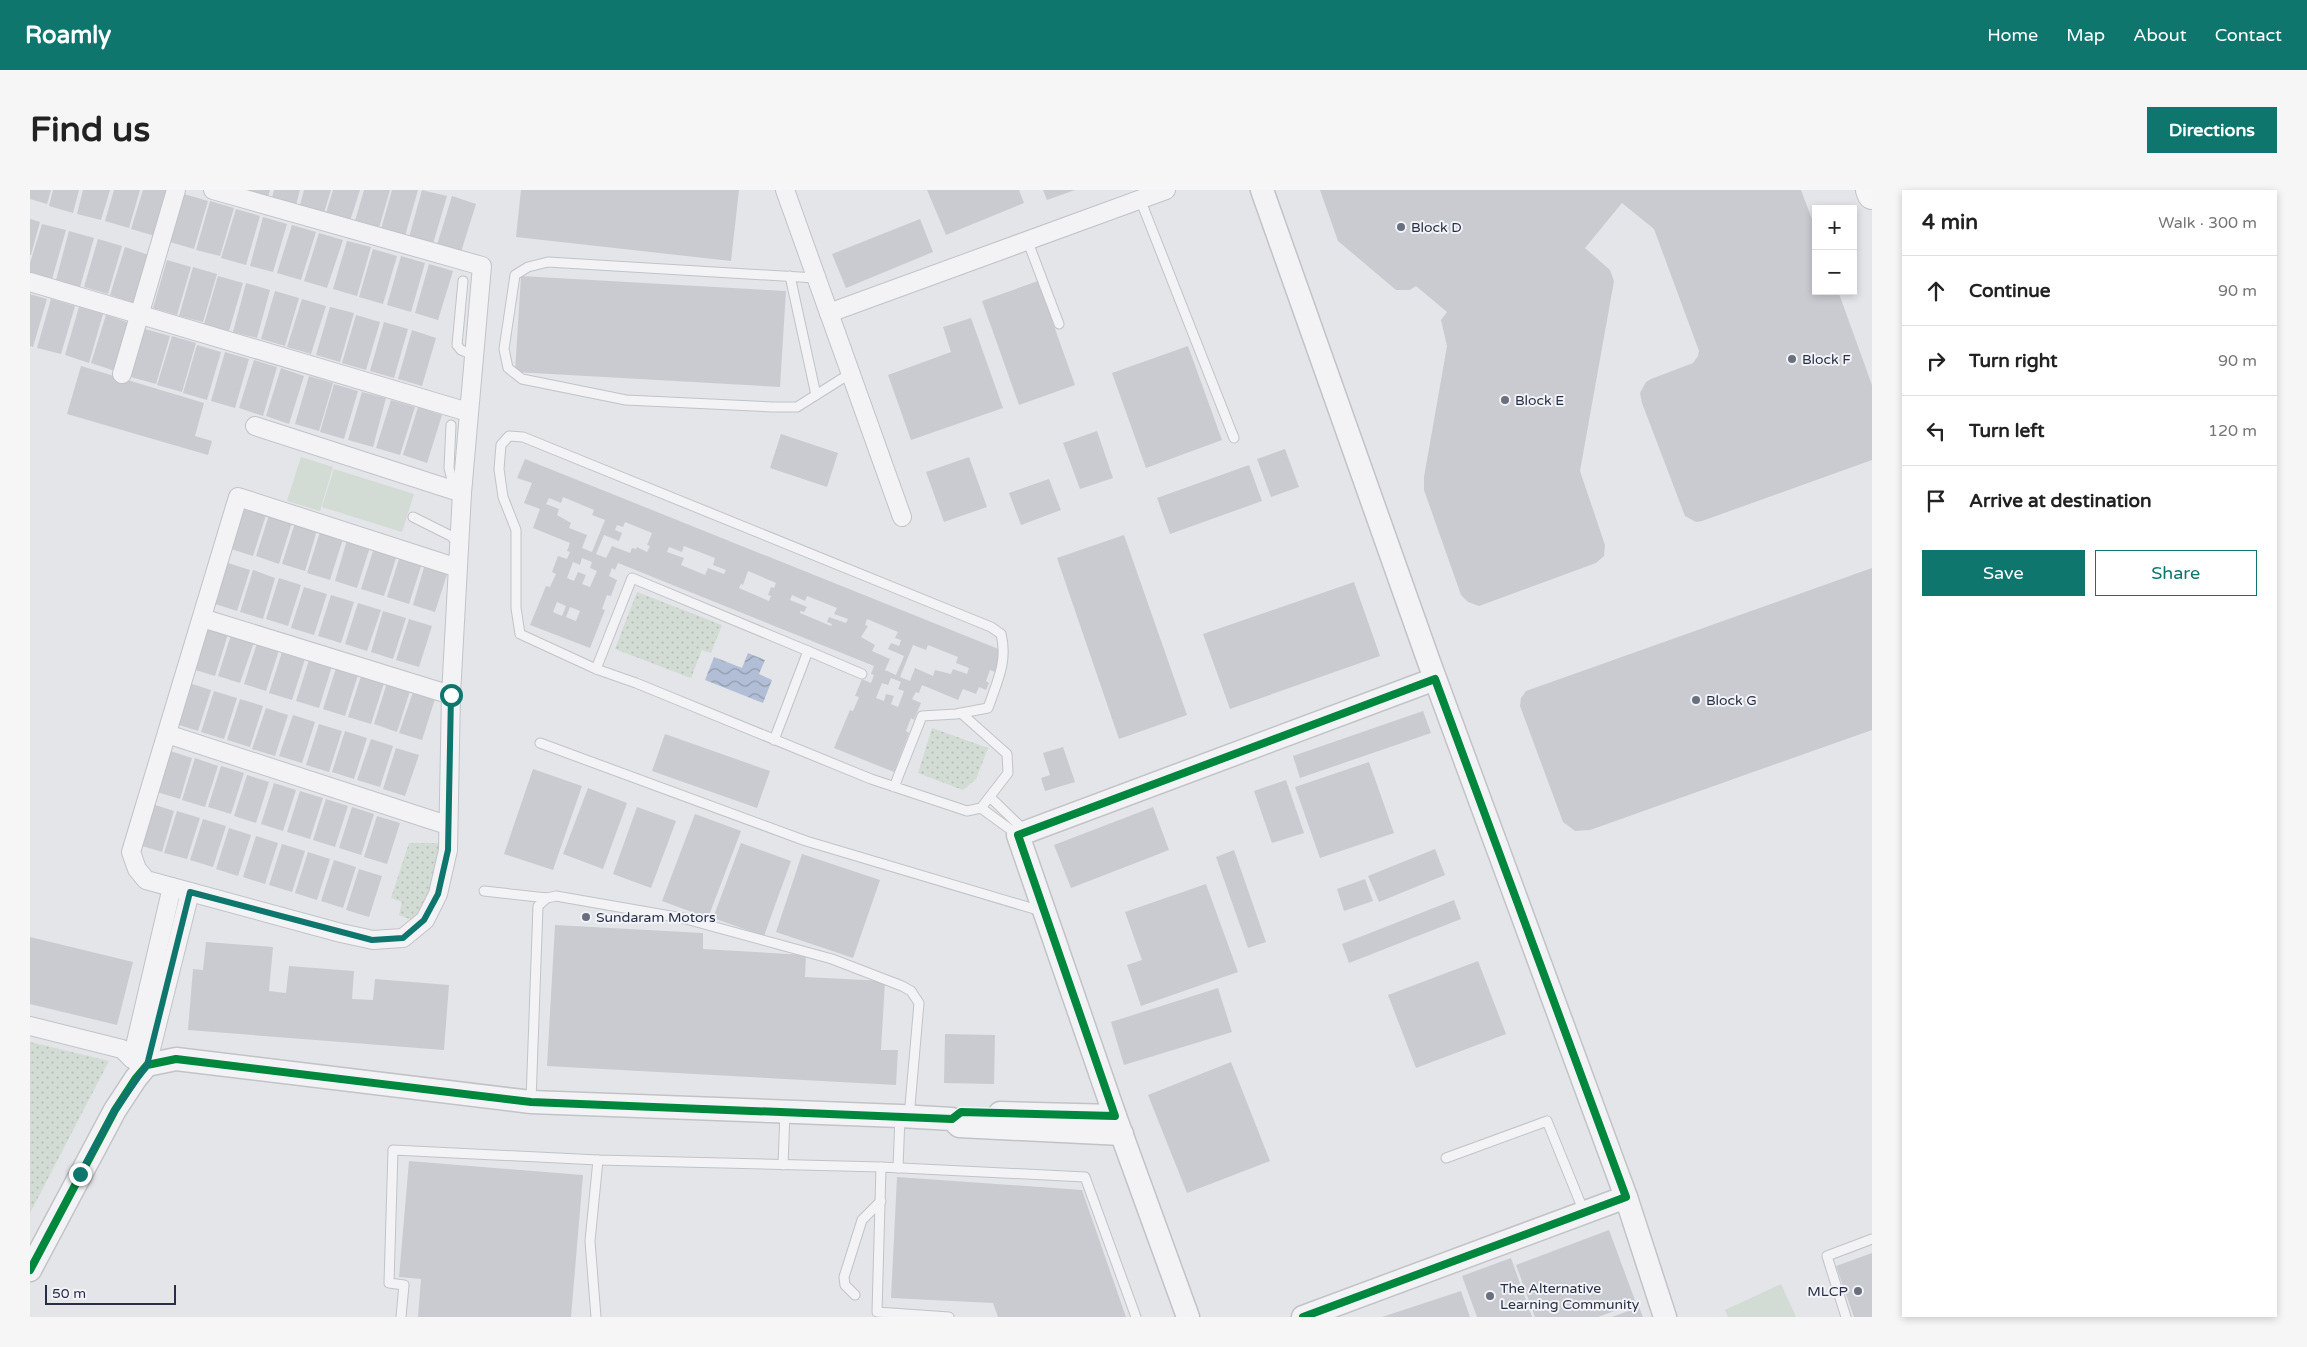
<!DOCTYPE html>
<html lang="en">
<head>
<meta charset="utf-8">
<style>
	:root { --surface:#fff; --page:#f6f6f6; --text:#222; --muted:#767676; --line:#e0e0e0; --accent:#0f766e }
	body { margin:0; font-family:"Varela Round",sans-serif; background:var(--page); color:var(--text) }
	.controls { position:absolute; right:15px; top:15px; display:grid; overflow:hidden; border-radius:0px; box-shadow:0 2px 8px #0003 }
	.controls button { width:45px; height:45px; display:grid; place-items:center; padding:0; border:0; border-bottom:1px solid var(--line); background:var(--surface); color:var(--text); font:25px sans-serif }
	.scale { position:absolute; left:15px; bottom:12px; width:131px; box-sizing:border-box; padding-left:5px; border:2px solid #292f43; border-top:0; font-size:14px; line-height:18px; white-space:nowrap; color:#292f43; -webkit-text-stroke:4px #f1f3f8; paint-order:stroke }
	.stop { position:absolute; width:15px; height:15px; margin:-11px; border:4px solid #0f766e; border-radius:50%; background:#fff }
	.stop.end { background:#0f766e; border-color:#fff; box-shadow:0 1px 5px #0008 }
	.list { margin:0; padding:0; list-style:none }
	h2 { display:flex; justify-content:space-between; align-items:center; height:65px; margin:0; padding:0 20px; font-size:21px }
	h2 small { font-size:16px; font-weight:400; color:var(--muted) }
	.list li { display:grid; grid-template-columns:32px 1fr auto; gap:15px; align-items:center; box-sizing:border-box; height:70px; padding:0 20px; border-top:1px solid var(--line) }
	.list b { display:block; font-size:19px; white-space:nowrap }
	.list em { font-size:16px; font-style:normal; color:var(--muted) }
	.actions { display:flex; gap:10px; padding:15px 20px }
	.actions a { flex:1; padding:11px 0; border:1px solid var(--accent); border-radius:0px; text-align:center; font-size:18px; color:var(--accent) }
	.actions .main { background:var(--accent); color:#fff }
	.icon { flex:none; width:28px; height:28px; fill:none; stroke:currentColor; stroke-width:2; stroke-linecap:round; stroke-linejoin:round }
	.map { position:relative; flex:none; width:1842px; height:1127px; overflow:hidden; border-radius:0px }
	header { display:flex; align-items:center; gap:30px; box-sizing:border-box; height:70px; padding:0 25px; background:var(--accent); color:#fff }
	header strong { font-size:24px }
	nav { display:flex; gap:28px; margin-inline-start:auto; font-size:18px }
	.intro { display:flex; align-items:center; justify-content:space-between; box-sizing:border-box; height:120px; padding:0 30px }
	h1 { margin:0; font-size:35px }
	.button { padding:12px 22px; border-radius:0px; background:var(--accent); color:#fff; font-size:18px; font-weight:700 }
	main { display:flex; gap:30px; padding:0 30px }
	aside { flex:1; background:var(--surface); border-radius:0px; box-shadow:0 2px 8px #0003 }
	.map>svg:first-child { display:block }
	.grass { fill:url(#grass-dots) }
	.pitch { fill:#d2dcd4 }
	.water { fill:url(#water-waves) }
	.building { fill:#c9cbd0; fill-rule:evenodd }
	.lines { fill:none; stroke-linecap:round; stroke-linejoin:round }
	.service-casing { stroke:#c1c3c7; stroke-width:11 }
	.minor-casing { stroke:#c1c3c7; stroke-width:20 }
	.tertiary-casing { stroke:#c1c3c7; stroke-width:25 }
	.primary-casing { stroke:#bfc2c7; stroke-width:30 }
	.service { stroke:#f3f3f6; stroke-width:9 }
	.minor { stroke:#f3f3f6; stroke-width:18 }
	.tertiary { stroke:#f3f3f6; stroke-width:22 }
	.primary { stroke:#f7f7f7; stroke-width:28 }
	.cycleway-casing { stroke:#f1f3f8; stroke-width:11 }
	.cycleway { stroke:#00873e; stroke-width:8 }
	.route { stroke:#0f766e; stroke-width:6 }
	.poi-dot { fill:#6a6f7d; stroke:#f1f3f8; stroke-width:2 }
	.labels { text-anchor:middle; dominant-baseline:central; stroke-width:4; stroke-linejoin:round; paint-order:stroke }
	.poi-label { font-size:14px; fill:#292f43; stroke:#f1f3f8; text-anchor:start }
</style>
</head>
<body>
<header>
<strong>Roamly</strong>
<nav><a>Home</a><a>Map</a><a>About</a><a>Contact</a></nav>
</header>
<div class="intro"><h1>Find us</h1><a class="button">Directions</a></div>
<main>
<div class="map">
<svg width="1842" height="1127" viewBox="0 0 1842 1127">
	<defs>
		<pattern id="grass-dots" width="8" height="8" patternUnits="userSpaceOnUse" patternTransform="scale(1.25)"><rect width="8" height="8" fill="#d2dcd4"/><path d="M2 2h.1M6 6h.1" fill="none" stroke="#b4bdb7" stroke-width="1.8" stroke-linecap="round"/></pattern>
		<pattern id="water-waves" width="16" height="10" patternUnits="userSpaceOnUse" patternTransform="scale(1.25)"><rect width="16" height="10" fill="#b1bed5"/><path d="M0 5q4-4 8 0t8 0" fill="none" stroke="#909bae"/></pattern>
	</defs>
	<rect width="100%" height="100%" fill="#e3e5e9"/>
	<g class="grass">
		<path d="M607,402L692,435L681,463L672,460L661,488L585,459Z"/>
		<path d="M902,538L958,558L946,589L933,600L888,583Z"/>
		<path d="M379,653H413L410,685L390,723L382,730L369,725L372,712L361,708Z"/>
		<path d="M0,852L79,871L0,1023Z"/>
	</g>
	<g class="pitch">
		<path d="M271,267L303,277L290,321L257,311Z"/>
		<path d="M304,279L384,304L372,342L292,317Z"/>
		<path d="M1751,1094L1766,1127H1698L1695,1120Z"/>
	</g>
	<path class="water" d="M718,463L735,470L729,484L742,490L733,513L675,490L684,467L712,478Z"/>
	<g class="building">
		<path d="M0,0H21L17,14L0,9Z"/>
		<path d="M23,0H49L43,23L19,16Z"/>
		<path d="M53,0H80L71,30L47,24Z"/>
		<path d="M84,0H110L99,38L75,31Z"/>
		<path d="M113,0H140L125,46L101,39Z"/>
		<path d="M216,0H240L238,7Z"/>
		<path d="M244,0H270L266,15L242,8Z"/>
		<path d="M274,0H301L294,23L270,15Z"/>
		<path d="M303,0H330L320,31L296,23Z"/>
		<path d="M334,0H360L349,38L325,31Z"/>
		<path d="M362,0H388L375,46L351,39Z"/>
		<path d="M392,0L417,6L403,54L379,47Z"/>
		<path d="M491,0H709L701,71L486,47Z"/>
		<path d="M897,0H989L994,13L916,45Z"/>
		<path d="M1013,0H1045L1017,10Z"/>
		<path d="M1290,0H1771L1786,40V101H1808L1842,195V270L1672,331L1666,332L1655,326L1612,213L1610,203L1616,192L1621,189L1663,173L1668,166L1669,161L1624,39L1592,13L1555,58L1580,80L1584,91L1550,281L1575,355L1574,366L1566,373L1449,416L1438,412L1431,405L1394,300V287L1417,156L1411,130L1417,122L1386,96L1380,100H1366L1308,51Z"/>
		<path d="M154,4L178,11L164,59L140,52Z"/>
		<path d="M422,6L446,14L431,62L407,55Z"/>
		<path d="M180,11L204,18L190,66L166,60Z"/>
		<path d="M206,19L230,26L216,75L191,68Z"/>
		<path d="M233,27L257,34L243,82L220,76Z"/>
		<path d="M0,29L10,32L1,65H0Z"/>
		<path d="M890,29L903,62L816,98L802,64Z"/>
		<path d="M12,34L36,40L22,89L0,83V73Z"/>
		<path d="M262,35L286,42L271,90L247,83Z"/>
		<path d="M39,41L64,48L50,97L26,90Z"/>
		<path d="M289,43L313,50L297,98L274,91Z"/>
		<path d="M68,49L92,56L78,104L54,97Z"/>
		<path d="M317,51L341,57L327,106L303,99Z"/>
		<path d="M95,57L119,65L104,113L80,105Z"/>
		<path d="M343,59L367,66L353,114L329,107Z"/>
		<path d="M371,66L395,73L381,122L357,115Z"/>
		<path d="M137,70L161,77L147,125L123,118Z"/>
		<path d="M399,74L423,81L408,130L385,123Z"/>
		<path d="M163,77L187,84L173,132L149,126Z"/>
		<path d="M188,86L213,93L199,141L174,134Z"/>
		<path d="M491,86L756,101L750,197L485,182Z"/>
		<path d="M1008,91L1045,195L989,215L952,111Z"/>
		<path d="M216,93L240,100L227,148L203,142Z"/>
		<path d="M245,101L269,108L255,156L231,149Z"/>
		<path d="M0,104L17,109L3,157L0,156Z"/>
		<path d="M21,109L45,116L31,164L7,158Z"/>
		<path d="M272,109L296,116L281,164L257,157Z"/>
		<path d="M49,117L73,124L59,173L35,165Z"/>
		<path d="M300,117L324,123L310,172L286,165Z"/>
		<path d="M76,125L100,133L85,181L61,173Z"/>
		<path d="M326,125L350,132L336,180L312,173Z"/>
		<path d="M941,128L973,218L881,250L858,185L921,162L913,137Z"/>
		<path d="M354,132L378,139L364,188L340,181Z"/>
		<path d="M115,139L140,146L126,194L101,187Z"/>
		<path d="M382,140L406,148L392,196L368,189Z"/>
		<path d="M142,146L166,153L152,202L127,195Z"/>
		<path d="M167,155L191,162L177,210L153,203Z"/>
		<path d="M1158,156L1192,250L1116,278L1082,183Z"/>
		<path d="M195,162L219,169L205,218L181,211Z"/>
		<path d="M224,170L247,177L233,226L209,218Z"/>
		<path d="M51,176L174,213L165,246L182,251L178,265L37,224Z"/>
		<path d="M251,178L274,186L259,234L236,226Z"/>
		<path d="M279,186L303,193L289,241L265,234Z"/>
		<path d="M304,194L328,201L314,249L290,242Z"/>
		<path d="M332,202L356,208L343,257L318,250Z"/>
		<path d="M361,210L385,217L370,265L346,258Z"/>
		<path d="M388,217L412,225L397,273L373,265Z"/>
		<path d="M1067,241L1083,288L1050,299L1033,253Z"/>
		<path d="M751,244L808,263L797,297L740,278Z"/>
		<path d="M1255,259L1269,297L1241,307L1227,269Z"/>
		<path d="M939,267L957,317L914,332L896,282Z"/>
		<path d="M495,269L971,460L968,465L971,467L965,482L960,480L956,491L959,493L956,500L949,497L946,504L933,499L928,510L892,495L889,503L886,502L882,509L891,513L884,530L881,528L876,541L879,543L864,582L804,558L820,520L823,521L829,507L825,506L832,489L841,493L844,485L841,484L844,476L588,373L585,380L582,378L579,386L587,390L581,406L577,405L572,419L575,420L560,458L500,435L516,396L520,397L526,384L522,382L528,366L537,369L540,362L537,361L540,353L503,338L510,319L494,313L502,293L487,288ZM533,307L564,320L562,325L575,330L562,362L552,358L557,345L539,338L541,333L527,325L529,319L516,314L519,308L531,313ZM595,332L622,343L617,355L620,356L617,362L607,357L606,359L602,358L600,363L582,356L576,368L566,364L574,345L589,351L592,343L585,340L587,335L593,337ZM654,356L685,368L683,375L696,380L694,384L678,378L675,385L651,375L654,368L637,362L639,357L652,362ZM552,368L562,372L560,378L567,381L560,397L552,394L556,385L548,382L544,391L537,388L543,372L550,375ZM718,381L746,393L744,398L741,397L738,405L741,406L739,411L709,398L711,394L713,395ZM762,405L775,411L777,406L807,418L804,424L818,429L816,433L799,427L797,432L802,434L801,436L770,423V421L774,422L777,417L760,410ZM527,412L536,416L532,426L523,422ZM540,417L550,421L546,431L536,427ZM837,429L868,442L865,448L871,450L869,456L861,453L858,459L874,466L866,485L855,480L860,469L842,461L845,455L831,447L838,436L835,435ZM883,455L896,460L898,455L928,467L926,473L939,478L937,484L923,479L921,484L905,480L903,486L885,478L880,491L870,487ZM861,488L871,492L868,499L874,501L868,517L861,514L864,506L856,504L854,511L846,508L852,493L858,495Z"/>
		<path d="M1219,275L1232,311L1140,344L1127,308Z"/>
		<path d="M1019,289L1031,320L991,335L979,303Z"/>
		<path d="M214,318L236,325L223,366L201,359Z"/>
		<path d="M239,325L262,332L249,374L226,366Z"/>
		<path d="M265,333L287,340L275,381L252,374Z"/>
		<path d="M290,342L313,349L300,390L277,383Z"/>
		<path d="M1094,345L1157,525L1089,549L1027,368Z"/>
		<path d="M317,350L340,357L327,398L305,391Z"/>
		<path d="M344,358L367,365L354,406L331,399Z"/>
		<path d="M370,366L392,373L379,414L357,407Z"/>
		<path d="M198,373L220,380L207,421L185,414Z"/>
		<path d="M395,374L418,381L405,422L383,415Z"/>
		<path d="M1842,378V540L1560,640L1545,641L1533,632L1490,516L1491,508L1496,501Z"/>
		<path d="M223,380L245,388L233,429L210,422Z"/>
		<path d="M249,388L271,395L258,436L236,429Z"/>
		<path d="M1324,392L1350,466L1200,519L1173,444Z"/>
		<path d="M274,397L297,404L284,445L261,438Z"/>
		<path d="M301,405L324,412L311,453L288,446Z"/>
		<path d="M328,413L351,420L337,461L315,454Z"/>
		<path d="M353,421L376,428L363,469L341,462Z"/>
		<path d="M379,429L402,436L389,477L366,470Z"/>
		<path d="M176,437L198,444L185,486L162,479Z"/>
		<path d="M201,445L224,452L210,493L188,486Z"/>
		<path d="M227,453L249,460L236,501L214,494Z"/>
		<path d="M252,462L275,469L262,510L239,503Z"/>
		<path d="M279,470L302,476L289,518L266,511Z"/>
		<path d="M306,478L328,485L315,526L293,519Z"/>
		<path d="M331,486L354,493L341,534L318,527Z"/>
		<path d="M159,493L181,500L168,541L146,534Z"/>
		<path d="M357,493L380,501L367,542L344,534Z"/>
		<path d="M184,501L207,508L194,549L171,542Z"/>
		<path d="M383,502L405,509L392,550L369,543Z"/>
		<path d="M210,509L233,516L220,557L197,550Z"/>
		<path d="M236,518L258,525L245,566L222,559Z"/>
		<path d="M1393,521L1401,543L1270,588L1263,566Z"/>
		<path d="M263,525L285,532L272,573L249,566Z"/>
		<path d="M289,534L312,541L299,582L276,575Z"/>
		<path d="M315,541L337,548L324,589L302,582Z"/>
		<path d="M635,544L740,581L727,618L622,581Z"/>
		<path d="M341,549L363,556L350,597L327,590Z"/>
		<path d="M1033,557L1045,592L1015,601L1011,588L1020,585L1013,563Z"/>
		<path d="M366,558L389,565L375,606L353,599Z"/>
		<path d="M140,561L162,568L150,609L127,602Z"/>
		<path d="M165,568L188,576L175,617L152,610Z"/>
		<path d="M1339,572L1364,643L1290,668L1265,597Z"/>
		<path d="M191,576L214,583L201,624L178,617Z"/>
		<path d="M503,579L552,596L523,680L474,664Z"/>
		<path d="M217,585L239,592L226,633L204,626Z"/>
		<path d="M1256,590L1274,643L1242,653L1224,601Z"/>
		<path d="M244,593L266,600L253,641L231,634Z"/>
		<path d="M558,598L597,613L573,679L533,664Z"/>
		<path d="M270,601L293,608L280,649L257,642Z"/>
		<path d="M296,609L318,616L305,657L283,650Z"/>
		<path d="M122,614L144,621L132,662L109,655Z"/>
		<path d="M322,617L344,624L331,665L309,658Z"/>
		<path d="M607,617L646,631L621,698L583,684Z"/>
		<path d="M1123,617L1139,660L1041,698L1024,655Z"/>
		<path d="M147,621L170,628L157,669L134,663Z"/>
		<path d="M665,624L711,641L678,728L632,711Z"/>
		<path d="M347,626L370,633L357,674L334,667Z"/>
		<path d="M173,629L196,636L183,677L160,670Z"/>
		<path d="M199,638L221,645L208,686L186,679Z"/>
		<path d="M226,646L248,653L235,694L213,687Z"/>
		<path d="M711,653L761,671L734,746L683,728Z"/>
		<path d="M252,654L275,661L262,702L239,695Z"/>
		<path d="M1405,659L1415,685L1349,712L1338,686Z"/>
		<path d="M1204,660L1236,752L1218,758L1186,667Z"/>
		<path d="M278,662L300,669L287,710L265,703Z"/>
		<path d="M772,664L850,690L823,768L746,742Z"/>
		<path d="M304,670L326,677L313,718L291,711Z"/>
		<path d="M329,679L352,686L339,727L316,720Z"/>
		<path d="M1335,689L1343,711L1314,721L1307,699Z"/>
		<path d="M1176,694L1208,782L1111,816L1097,775L1112,770L1095,722Z"/>
		<path d="M1424,710L1431,729L1319,773L1312,754Z"/>
		<path d="M525,735L673,743V759L776,765L775,787L855,791L851,860H868L866,895L517,876Z"/>
		<path d="M0,747L103,772L87,835L0,814Z"/>
		<path d="M176,752L243,757L239,801L256,803L259,776L324,781L322,809L343,810L345,789L419,795L414,860L158,840L163,779L173,780Z"/>
		<path d="M1448,771L1476,844L1386,878L1358,805Z"/>
		<path d="M1188,798L1202,842L1094,875L1081,832Z"/>
		<path d="M915,844L965,845L964,894L914,893Z"/>
		<path d="M1201,872L1240,971L1157,1003L1118,905Z"/>
		<path d="M379,971L553,985L541,1127H388L391,1089L369,1087Z"/>
		<path d="M867,987L1052,1000L1096,1127H968L963,1113L861,1108Z"/>
		<path d="M1579,1040L1606,1113L1568,1127H1505L1486,1075Z"/>
		<path d="M1842,1063V1127H1824L1806,1076Z"/>
		<path d="M1481,1068L1502,1127H1447L1432,1086Z"/>
		<path d="M1431,1101L1440,1127H1352Z"/>
		<path d="M1609,1117L1613,1127H1582Z"/>
	</g>
	<g class="lines">
		<g class="service-casing">
			<g id="service">
				<path d="M1110,9L1204,248"/>
				<path d="M998,52L1029,134"/>
				<path d="M760,86L786,205"/>
				<path d="M786,88L518,72L498,77L485,85L474,159L478,178L492,189L596,210L742,217H767L821,183"/>
				<path d="M433,91L427,155L431,160L444,165"/>
				<path d="M421,235L419,278L422,290L433,293"/>
				<path d="M383,327L421,346L429,354"/>
				<path d="M778,461L832,484"/>
				<path d="M566,479L602,388L778,461L744,550"/>
				<path d="M510,553L776,651L1011,721"/>
				<path d="M864,597L892,526L926,524L958,518C967,492 978,471 971,444L961,437L493,247L479,246L471,255L469,279L473,307L486,340V418L490,444L566,479L606,493L841,589L937,621L951,618L978,583L977,564L931,523"/>
				<path d="M960,607L994,640"/>
				<path d="M951,618L988,645"/>
				<path d="M454,701L517,708"/>
				<path d="M501,911L508,716L517,708L526,706L652,728L802,769L872,796L881,801L889,813L879,927"/>
				<path d="M1416,968L1517,931L1554,1022"/>
				<path d="M753,975L755,922"/>
				<path d="M868,978L870,926"/>
				<path d="M825,1105L815,1095L814,1087L832,1030L851,1011"/>
				<path d="M371,1127L374,1095L359,1093L363,960L568,970L851,977"/>
				<path d="M566,1127L560,1051L568,970"/>
				<path d="M919,1127L847,1122L851,977L1055,987L1106,1127"/>
				<path d="M1816,1127L1797,1066L1842,1049"/>
			</g>
		</g>
		<g class="minor-casing">
			<g id="minor">
				<path d="M183,0L452,76L432,303L421,505L418,660L408,704L395,730L373,748L343,750L311,743L116,690L107,679L101,662L208,307L428,378"/>
				<path d="M755,0L872,327"/>
				<path d="M0,92L438,222"/>
				<path d="M799,123L1136,0"/>
				<path d="M92,184L146,0"/>
				<path d="M225,236L432,303"/>
				<path d="M172,428L421,505"/>
				<path d="M137,544L417,635"/>
				<path d="M0,836L92,859L102,869L117,875L160,702"/>
				<path d="M102,869L142,697"/>
			</g>
		</g>
		<g class="tertiary-casing">
			<g id="tertiary">
				<path d="M1232,0L1399,472L1596,1007L1635,1127"/>
				<path d="M970,923L1085,926"/>
				<path d="M0,1080L85,920L106,888L117,875L146,869L501,912L870,926L922,929L929,936L1092,944"/>
				<path d="M1158,1127L1085,926L988,645L1405,489"/>
				<path d="M1273,1127L1596,1007"/>
			</g>
		</g>
		<g class="primary-casing">
			<path id="primary" d="M1840,0L1842,5"/>
		</g>
		<use href="#service" class="service"/>
		<use href="#minor" class="minor"/>
		<use href="#tertiary" class="tertiary"/>
		<use href="#primary" class="primary"/>
		<g class="cycleway-casing">
			<path id="cycleway" d="M0,1080L85,920L106,888L117,875L146,869L501,912L922,929L931,922L1085,926L988,645L1405,489L1596,1007L1273,1127"/>
		</g>
		<use href="#cycleway" class="cycleway"/>
	</g>
	<g class="lines">
		<path class="route" d="M50,984L85,920L117,875L160,702L342,750L373,748L394,730L408,704L418,660L421,505"/>
	</g>
	<g class="poi-dot">
		<circle cx="1371" cy="37" r="5"/>
		<circle cx="1762" cy="169" r="5"/>
		<circle cx="1475" cy="210" r="5"/>
		<circle cx="1666" cy="510" r="5"/>
		<circle cx="556" cy="727" r="5"/>
		<circle cx="1828" cy="1101" r="5"/>
		<circle cx="1460" cy="1106" r="5"/>
	</g>
	<g class="labels">
		<g class="poi-label">
			<text x="1381" y="37">Block D</text>
			<text x="1772" y="169">Block F</text>
			<text x="1485" y="210">Block E</text>
			<text x="1676" y="510">Block G</text>
			<text x="566" y="727">Sundaram Motors</text>
			<text x="1470" y="1098">The Alternative<tspan x="1470" dy="16">Learning Community</tspan></text>
			<text x="1818" y="1101" text-anchor="end">MLCP</text>
		</g>
	</g>
</svg>
<div class="controls">
<button>+</button>
<button>−</button>
</div>
<div class="scale">50 m</div>
<div class="stop" style="left:421px;top:505px"></div>
<div class="stop end" style="left:50px;top:984px"></div>
</div>
<aside>
<h2>4 min<small>Walk · 300 m</small></h2>
<ul class="list">
<li><svg class="icon" aria-label="ahead" viewBox="0 0 24 24"><path d="M12 20V5M6 11l6-6 6 6"/></svg><div><b>Continue</b></div><em>90 m</em></li>
<li><svg class="icon" aria-label="right" viewBox="0 0 24 24"><path d="M7 20v-9h11M14 6l5 5-5 5"/></svg><div><b>Turn right</b></div><em>90 m</em></li>
<li><svg class="icon" aria-label="left" viewBox="0 0 24 24"><path d="M17 20v-9H6M10 6l-5 5 5 5"/></svg><div><b>Turn left</b></div><em>120 m</em></li>
<li><svg class="icon" aria-label="arrive" viewBox="0 0 24 24"><path d="M6 21V4h12l-3 4 3 4H6"/></svg><div><b>Arrive at destination</b></div></li>
</ul>
<div class="actions"><a class="main">Save</a><a>Share</a></div>
</aside>
</main>
</body>
</html>
